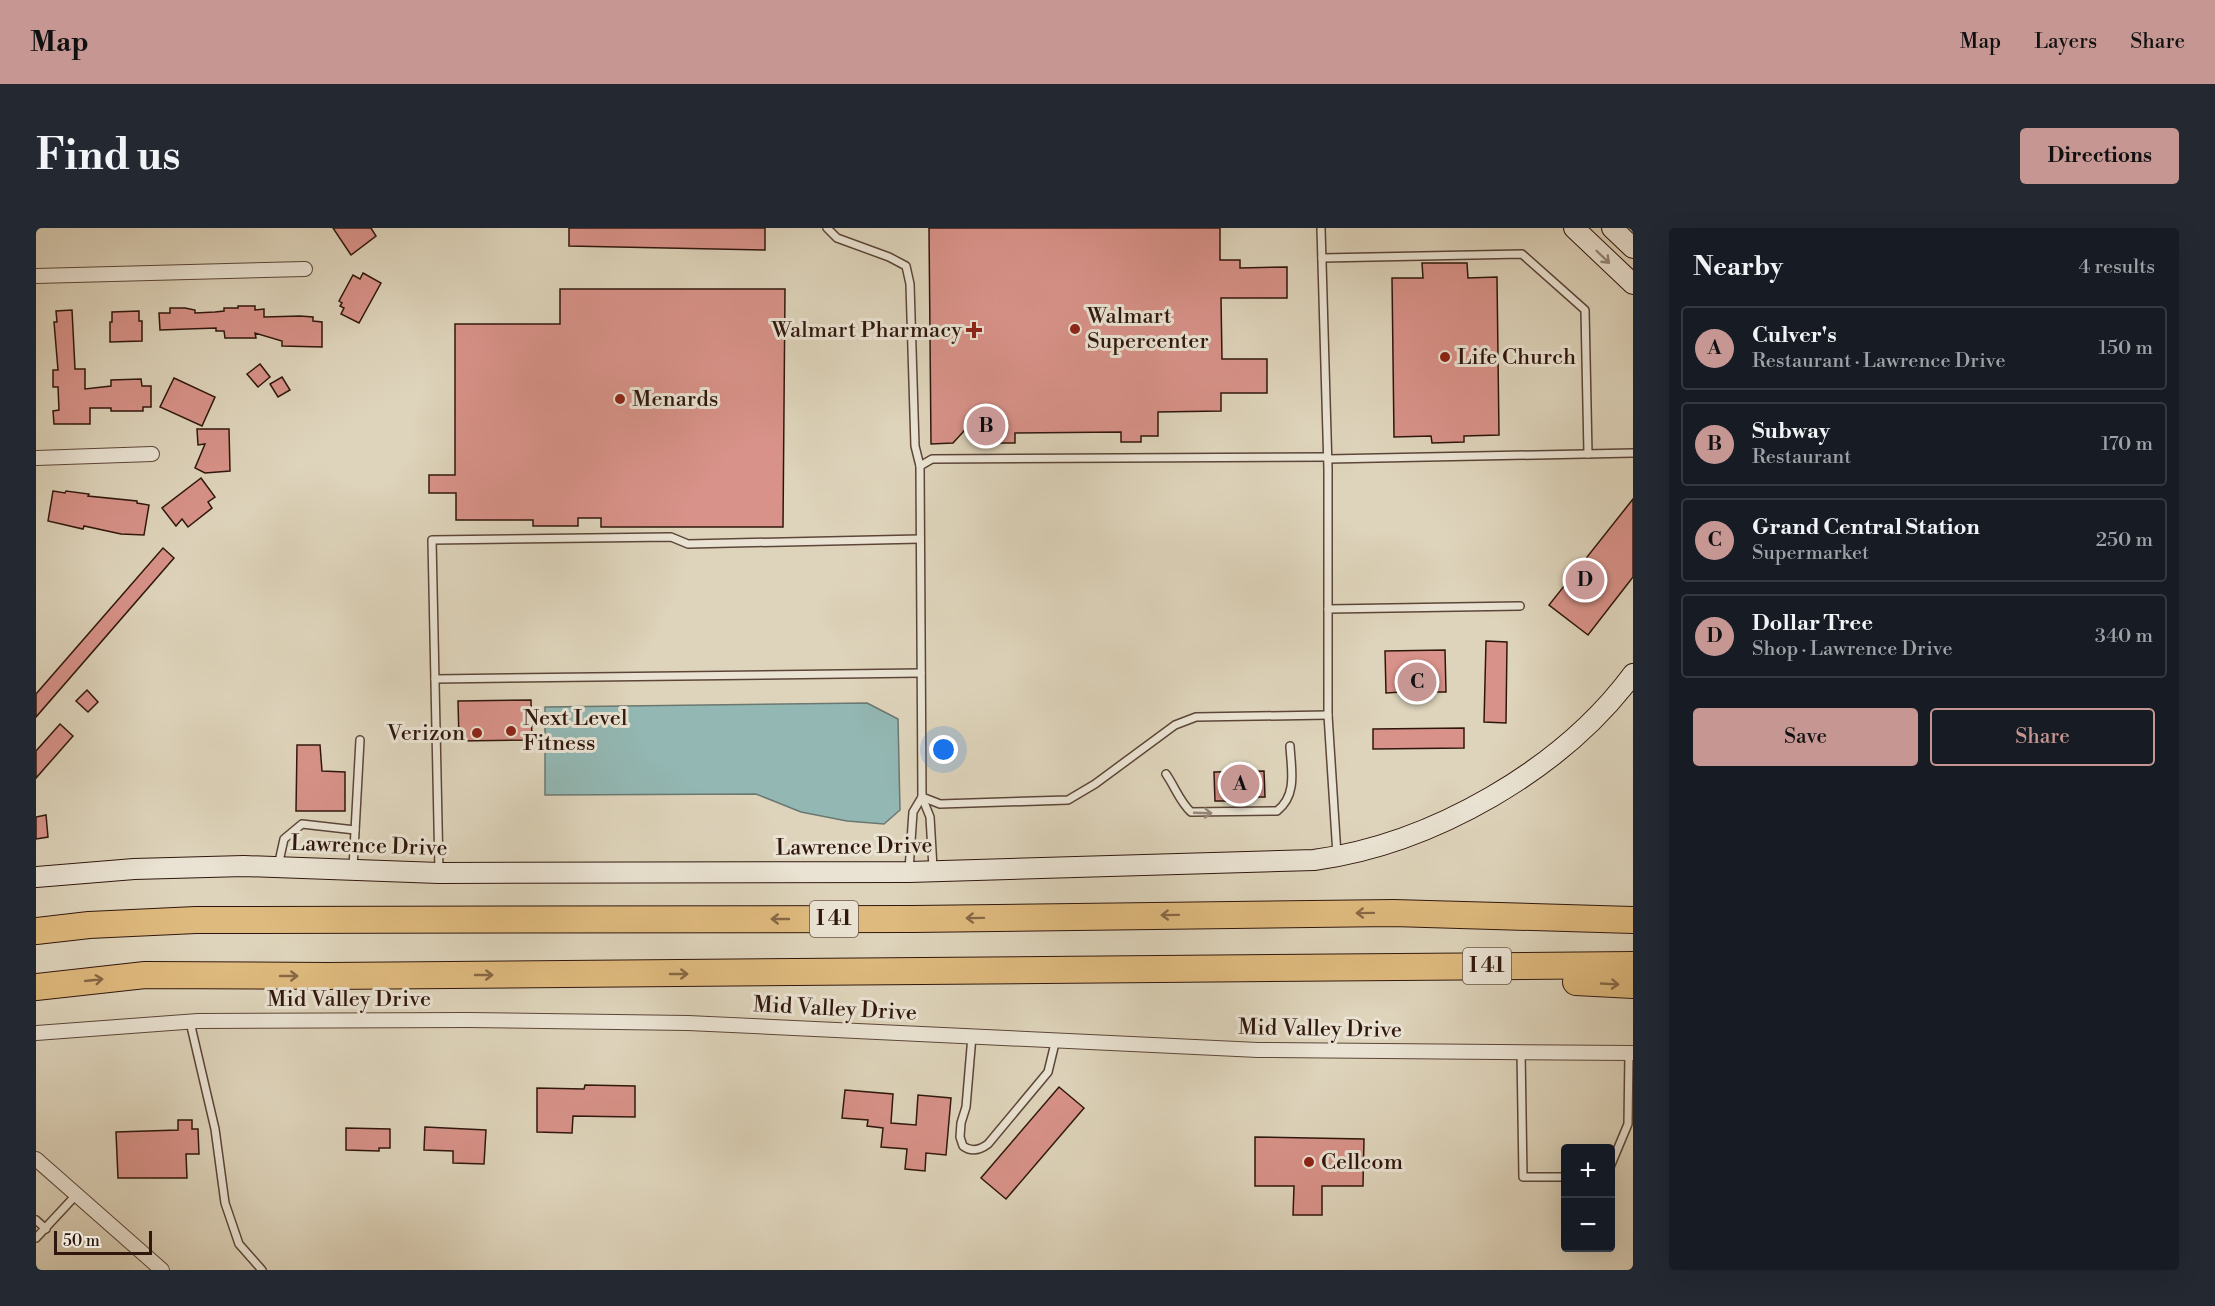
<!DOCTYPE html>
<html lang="en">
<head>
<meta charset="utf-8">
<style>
	:root { --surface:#171b24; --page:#242831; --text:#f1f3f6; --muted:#9ea1a6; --line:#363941; --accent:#c59692 }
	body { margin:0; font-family:"Libre Bodoni",serif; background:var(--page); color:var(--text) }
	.controls { position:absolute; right:18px; bottom:18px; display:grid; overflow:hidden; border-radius:6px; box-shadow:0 6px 24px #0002 }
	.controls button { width:54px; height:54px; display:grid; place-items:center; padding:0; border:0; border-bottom:2px solid var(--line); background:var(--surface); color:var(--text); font:30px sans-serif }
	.scale { position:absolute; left:18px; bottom:15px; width:98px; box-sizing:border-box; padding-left:6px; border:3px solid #30170d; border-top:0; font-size:16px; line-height:21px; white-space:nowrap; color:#30170d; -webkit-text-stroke:4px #eae3d3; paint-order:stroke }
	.you { position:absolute; left:908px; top:522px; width:21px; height:21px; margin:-15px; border:4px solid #fff; border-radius:50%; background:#1a73e8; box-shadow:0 0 0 9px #1a73e833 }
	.badge { display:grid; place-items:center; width:39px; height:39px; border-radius:50%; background:var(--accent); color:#111; font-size:20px; font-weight:700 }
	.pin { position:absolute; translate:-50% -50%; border:3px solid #fff; box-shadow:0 2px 6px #0006 }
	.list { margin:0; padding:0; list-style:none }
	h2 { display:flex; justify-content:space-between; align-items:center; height:78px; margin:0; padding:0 24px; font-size:26px }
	h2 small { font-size:20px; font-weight:400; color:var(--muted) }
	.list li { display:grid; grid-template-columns:39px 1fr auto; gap:18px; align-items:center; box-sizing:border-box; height:84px; margin:0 12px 12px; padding:0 12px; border:2px solid var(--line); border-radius:6px }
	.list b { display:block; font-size:22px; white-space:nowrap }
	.list p { margin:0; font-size:20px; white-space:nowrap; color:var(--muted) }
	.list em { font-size:20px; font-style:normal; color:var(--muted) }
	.actions { display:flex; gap:12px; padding:18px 24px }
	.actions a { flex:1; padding:14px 0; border:2px solid var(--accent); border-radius:6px; text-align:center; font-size:21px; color:var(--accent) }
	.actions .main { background:var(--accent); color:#111 }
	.map { position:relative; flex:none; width:1597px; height:1042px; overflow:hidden; border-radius:6px }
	header { display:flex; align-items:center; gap:36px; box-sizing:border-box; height:84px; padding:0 30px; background:var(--accent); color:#111 }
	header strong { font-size:28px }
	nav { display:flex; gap:33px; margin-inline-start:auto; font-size:21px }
	.intro { display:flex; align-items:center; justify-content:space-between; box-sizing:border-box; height:144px; padding:0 36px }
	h1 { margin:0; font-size:42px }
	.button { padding:15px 27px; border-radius:6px; background:var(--accent); color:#111; font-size:21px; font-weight:700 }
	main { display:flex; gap:36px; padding:0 36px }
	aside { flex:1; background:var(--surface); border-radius:6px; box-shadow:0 6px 24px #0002 }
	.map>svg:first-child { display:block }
	.water { fill:#93b8b4; stroke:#6b7871; stroke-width:1.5 }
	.building { fill:#d89289; stroke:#30170d; stroke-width:1.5 }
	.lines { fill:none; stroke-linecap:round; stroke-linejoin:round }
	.service-casing { stroke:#5c4638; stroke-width:10 }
	.minor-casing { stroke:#5c4638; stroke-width:16 }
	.secondary-casing { stroke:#30170d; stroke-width:22 }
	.motorway-casing { stroke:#30170d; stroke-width:28 }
	.service { stroke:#eae3d3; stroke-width:7 }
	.minor { stroke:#eae3d3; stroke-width:14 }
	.secondary { stroke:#eae3d3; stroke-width:20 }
	.motorway { stroke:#dfba7e; stroke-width:26 }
	.oneway { stroke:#96877a }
	.oneway2 { stroke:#886846 }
	.poi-dot { fill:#8f2418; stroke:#eae3d3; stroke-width:2 }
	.labels { text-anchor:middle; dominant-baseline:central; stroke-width:6; stroke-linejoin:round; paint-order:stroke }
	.shield { fill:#eae3d3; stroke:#685448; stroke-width:1.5 }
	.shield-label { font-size:21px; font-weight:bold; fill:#30170d }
	.poi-label { font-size:22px; fill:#30170d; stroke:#eae3d3; text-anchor:start }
	.street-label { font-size:22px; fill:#30170d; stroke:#eae3d3 }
</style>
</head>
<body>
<header>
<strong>Map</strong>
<nav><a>Map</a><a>Layers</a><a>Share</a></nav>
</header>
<div class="intro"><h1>Find us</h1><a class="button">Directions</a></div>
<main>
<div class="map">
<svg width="1597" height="1042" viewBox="0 0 1597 1042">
	<rect width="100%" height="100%" fill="#ded4bb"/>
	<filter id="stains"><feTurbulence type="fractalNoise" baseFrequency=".00333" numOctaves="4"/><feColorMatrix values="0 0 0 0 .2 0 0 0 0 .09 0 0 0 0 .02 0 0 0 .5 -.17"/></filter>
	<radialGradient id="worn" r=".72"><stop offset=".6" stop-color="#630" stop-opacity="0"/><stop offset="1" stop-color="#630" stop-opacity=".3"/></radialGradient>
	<path class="water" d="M831,475L862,491L864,582L848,596L811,593L765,584L720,566L509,567V479Z"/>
	<g class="building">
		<path d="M297,0H335L340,8L315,27Z"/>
		<path d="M533,0H729V22L533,18Z"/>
		<path d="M893,0H1184V32H1204V40L1251,39V70H1185L1186,131H1231V165H1185V183L1122,184V208H1105V214H1085V204L979,205V215H960V209H938V192L917,215L895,216Z"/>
		<path d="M1386,35H1431L1432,50L1461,49L1463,207L1428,208V214L1396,215L1395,208L1358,209L1356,50H1387Z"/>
		<path d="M327,45L345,55L323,95L305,86L308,80L304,78L306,75L303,73L317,47L324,51Z"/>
		<path d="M524,61H749L747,299H565V290H542V298H497V292H420V265H393V247H419V96H524Z"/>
		<path d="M202,78H219V82L228,81V89L264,88L277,89V93L286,94V119L246,118V113L219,105L220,110H189L188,103H180V100L124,102L123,85H134V80H149L159,82V85L179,84L188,83V80H202Z"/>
		<path d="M36,82L39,141H49V161L75,158V152L105,151L106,158H115V179H107V183H75V180H54V196H18L17,183L23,182L22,159H17V142H22L18,94H21L20,83Z"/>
		<path d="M103,83V93H106V113L74,114V94H76V84Z"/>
		<path d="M224,136L234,149L222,159L211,146Z"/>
		<path d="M246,149L254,162L242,169L234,156Z"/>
		<path d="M138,150L179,169L166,198L124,179Z"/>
		<path d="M161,201H193L194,243L169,245L159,240L169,216L162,217Z"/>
		<path d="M165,250L179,269L172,274L176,280L152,299L146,291L140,298L126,280Z"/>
		<path d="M17,263L29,265L30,263L53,266L52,268L101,273V275L113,277L108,307L85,306L48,298L47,301L12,293Z"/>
		<path d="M1597,271V349L1552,407L1513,377Z"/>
		<path d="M127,320L138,330L0,489V466Z"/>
		<path d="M1450,413L1471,414L1470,495L1448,494Z"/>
		<path d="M1409,422L1410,464H1398L1392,470H1371L1366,464L1350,465L1349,423Z"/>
		<path d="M51,462L62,474L52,484L40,473Z"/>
		<path d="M495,472L496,512L423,513L422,473Z"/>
		<path d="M24,496L37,508L0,550V523Z"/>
		<path d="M1428,500V520L1337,521V501Z"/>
		<path d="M261,517H284L286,543L309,544V583H260Z"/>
		<path d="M1228,543L1229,569H1207V573H1179L1178,544Z"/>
		<path d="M10,587L12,609L0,611V589Z"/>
		<path d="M549,857L599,858V889L537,888L536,905L501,904V860L548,861Z"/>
		<path d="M1023,859L1048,880L970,971L945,950Z"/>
		<path d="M809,862L857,866L855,895L880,897L882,867L915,870L910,927L890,925L889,943L869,941L871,921L845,919L847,900L831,898L832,892L806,890Z"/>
		<path d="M142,892H156V901H162L163,926H150L151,950H82L80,904L142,902Z"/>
		<path d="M389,899L450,902L448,936L417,935V923L388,922Z"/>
		<path d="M310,900L354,901V920H343V923L310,922Z"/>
		<path d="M1219,909L1328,911L1327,958H1286V987H1257L1258,958H1219Z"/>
	</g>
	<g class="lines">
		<g class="service-casing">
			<g id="service">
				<path d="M791,0L801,10L853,29L870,38L874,56L879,218L884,238"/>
				<path d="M1285,0L1292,241V487L1301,627"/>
				<path d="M1286,30L1486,26L1549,82L1552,226"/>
				<path d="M1292,231L1597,225"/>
				<path d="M1292,381L1484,378"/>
				<path d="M399,451L885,445"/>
				<path d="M1130,546C1139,559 1144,574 1155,584L1241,583C1262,567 1255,540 1254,518"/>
				<path d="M886,569L904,576L1032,572L1059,556L1139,497L1160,489L1292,487"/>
				<path d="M242,638L248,611L266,596L319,602"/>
				<path d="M317,640L324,512"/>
				<path d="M897,640L894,589L886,569L884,238L896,231L1292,229"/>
				<path d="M873,642L877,584L886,569"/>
				<path d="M403,643L396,312L635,309L652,316L884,311"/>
				<path d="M154,794L179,901L189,975L203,1016L226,1042"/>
				<path d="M936,808L930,879L925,895L924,909L927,918C935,924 944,922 952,916L1012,844L1020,811"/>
				<path d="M1485,823L1487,949H1530"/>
				<path d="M1574,939L1592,896L1593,825"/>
				<path d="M0,992L10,1001"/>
				<path d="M0,1010L41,966"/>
			</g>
		</g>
		<g class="minor-casing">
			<g id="minor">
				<path d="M0,48L269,41"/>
				<path d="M0,230L116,226"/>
				<path d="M0,805L162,793L432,792L652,795L1222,822L1597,825"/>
				<path d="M0,931L126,1042"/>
			</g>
		</g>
		<g class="secondary-casing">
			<g id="secondary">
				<path d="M1538,0L1597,56"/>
				<path d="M1576,0L1597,20"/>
				<path d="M0,649L98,641L208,638L403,645L873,644L1278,632C1396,616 1526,542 1597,446"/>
			</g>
		</g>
		<g class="motorway-casing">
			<g id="motorway">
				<path d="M0,703L53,697L160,692L877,691L1357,685L1597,692"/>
				<path d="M1540,754L1597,757"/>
				<path d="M0,759L109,747L292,748L1597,737"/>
			</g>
		</g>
		<use href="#service" class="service"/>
		<use href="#minor" class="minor"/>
		<use href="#secondary" class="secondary"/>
		<use href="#motorway" class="motorway"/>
	</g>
	<defs><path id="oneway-shaft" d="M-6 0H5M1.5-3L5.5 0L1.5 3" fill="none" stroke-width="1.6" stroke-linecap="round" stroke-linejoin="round" transform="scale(1.5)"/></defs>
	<g class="oneway">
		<use href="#oneway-shaft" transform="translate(1567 29) rotate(44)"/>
		<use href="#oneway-shaft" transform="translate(1167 585) rotate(2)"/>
	</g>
	<g class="oneway2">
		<use href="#oneway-shaft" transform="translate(1329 685) rotate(179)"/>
		<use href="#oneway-shaft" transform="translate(1134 687) rotate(179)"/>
		<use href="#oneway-shaft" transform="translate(939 690) rotate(179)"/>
		<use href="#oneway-shaft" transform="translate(744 691) rotate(-180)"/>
		<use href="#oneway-shaft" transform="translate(643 746)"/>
		<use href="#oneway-shaft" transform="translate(448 747)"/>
		<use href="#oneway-shaft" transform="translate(253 748)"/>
		<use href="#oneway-shaft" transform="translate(58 752) rotate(-6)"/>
		<use href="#oneway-shaft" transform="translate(1574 756) rotate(3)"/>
	</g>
	<g class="poi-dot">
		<circle cx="1039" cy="101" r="6"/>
		<path d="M935 93h6v6h6v6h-6v6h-6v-6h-6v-6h6z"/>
		<circle cx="1409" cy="129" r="6"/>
		<circle cx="584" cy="171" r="6"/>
		<circle cx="475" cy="503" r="6"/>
		<circle cx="441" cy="505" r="6"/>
		<circle cx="1273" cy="934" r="6"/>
	</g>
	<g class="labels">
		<g class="shield">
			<rect x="774" y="673" width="48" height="36" rx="4.5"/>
			<rect x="1427" y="720" width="48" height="36" rx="4.5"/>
		</g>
		<g class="shield-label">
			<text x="798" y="691">I 41</text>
			<text x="1451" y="738">I 41</text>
		</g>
		<g class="poi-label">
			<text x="1051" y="88">Walmart<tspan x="1051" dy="25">Supercenter</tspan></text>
			<text x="926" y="102" text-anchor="end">Walmart Pharmacy</text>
			<text x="1421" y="129">Life Church</text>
			<text x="596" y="171">Menards</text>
			<text x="487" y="490">Next Level<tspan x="487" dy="25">Fitness</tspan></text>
			<text x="429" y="505" text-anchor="end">Verizon</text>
			<text x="1285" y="934">Cellcom</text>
		</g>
		<g class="street-label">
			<text transform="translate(333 618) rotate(2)">Lawrence Drive</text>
			<text transform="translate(818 619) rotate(-1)">Lawrence Drive</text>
			<text x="313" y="771">Mid Valley Drive</text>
			<text transform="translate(799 781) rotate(3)">Mid Valley Drive</text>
			<text transform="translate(1284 801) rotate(1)">Mid Valley Drive</text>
		</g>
	</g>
	<rect width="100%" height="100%" filter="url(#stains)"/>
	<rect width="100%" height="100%" fill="url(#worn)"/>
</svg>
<div class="controls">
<button>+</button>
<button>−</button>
</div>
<div class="scale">50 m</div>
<div class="you"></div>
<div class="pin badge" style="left:1204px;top:556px">A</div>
<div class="pin badge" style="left:950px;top:198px">B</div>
<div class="pin badge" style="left:1381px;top:454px">C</div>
<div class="pin badge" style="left:1549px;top:352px">D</div>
</div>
<aside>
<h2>Nearby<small>4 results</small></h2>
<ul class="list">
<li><span class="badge">A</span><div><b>Culver's</b><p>Restaurant · Lawrence Drive</p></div><em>150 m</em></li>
<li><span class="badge">B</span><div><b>Subway</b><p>Restaurant</p></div><em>170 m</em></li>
<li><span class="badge">C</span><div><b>Grand Central Station</b><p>Supermarket</p></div><em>250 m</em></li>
<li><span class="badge">D</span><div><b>Dollar Tree</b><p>Shop · Lawrence Drive</p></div><em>340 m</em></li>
</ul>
<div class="actions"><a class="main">Save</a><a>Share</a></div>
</aside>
</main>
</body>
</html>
